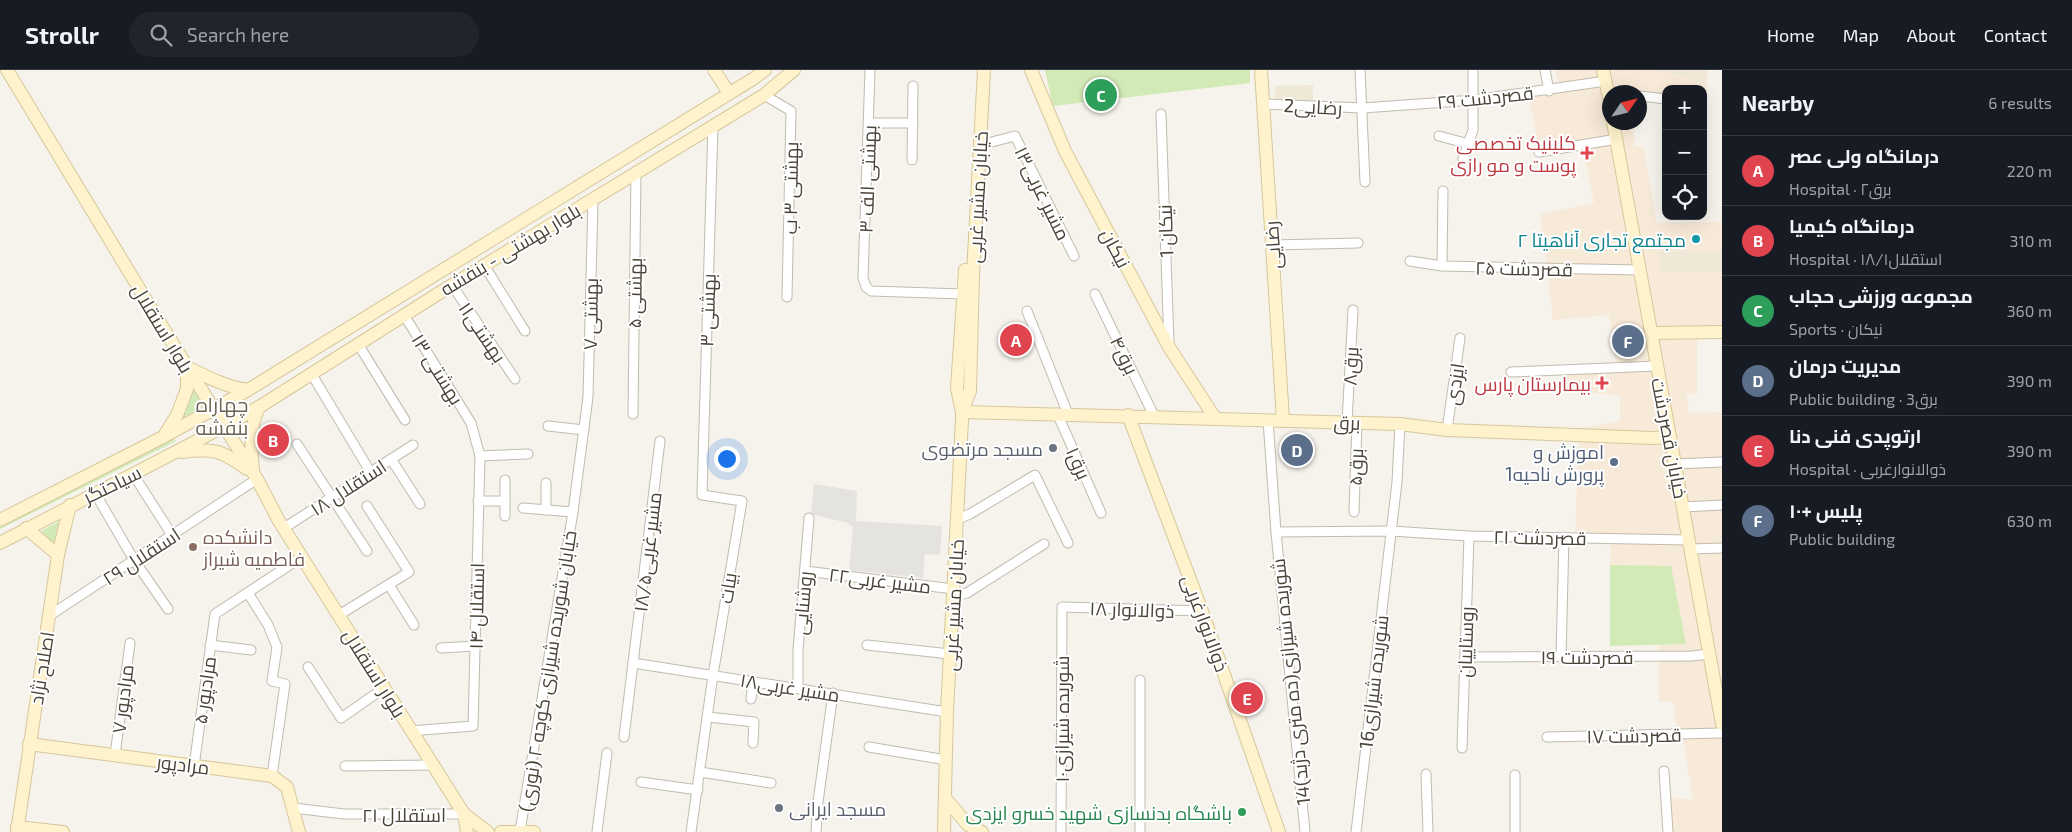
<!DOCTYPE html>
<html lang="en">
<head>
<meta charset="utf-8">
<style>
	:root { --surface:#171b24; --page:#20242c; --text:#f1f3f6; --muted:#9ea1a6; --line:#363941; --accent:#fc3f1d }
	body { margin:0; font-family:"Exo 2",Cairo,sans-serif; background:var(--page); color:var(--text) }
	.controls { position:absolute; right:15px; top:15px; display:grid; overflow:hidden; border-radius:10px; box-shadow:0 5px 20px #0002 }
	.controls button { width:45px; height:45px; display:grid; place-items:center; padding:0; border:0; border-bottom:1px solid var(--line); background:var(--surface); color:var(--text); font:25px sans-serif }
	.compass { position:absolute; left:1602px; top:15px; width:45px; height:45px; border-radius:50%; background:var(--surface); box-shadow:0 5px 20px #0002; rotate:55deg }
	.you { position:absolute; left:726px; top:388px; width:18px; height:18px; margin:-12px; border:4px solid #fff; border-radius:50%; background:#1a73e8; box-shadow:0 0 0 8px #1a73e833 }
	.badge { display:grid; place-items:center; width:32px; height:32px; border-radius:50%; background:var(--accent); color:#fff; font-size:16px; font-weight:700 }
	.pin { position:absolute; translate:-50% -50%; border:2px solid #fff; box-shadow:0 1px 5px #0006 }
	.list { margin:0; padding:0; list-style:none }
	h2 { display:flex; justify-content:space-between; align-items:center; height:65px; margin:0; padding:0 20px; font-size:21px }
	h2 small { font-size:16px; font-weight:400; color:var(--muted) }
	.list li { display:grid; grid-template-columns:32px 1fr auto; gap:15px; align-items:center; box-sizing:border-box; height:70px; padding:0 20px; border-top:1px solid var(--line) }
	.list b { display:block; font-size:19px; white-space:nowrap }
	.list p { margin:0; font-size:16px; white-space:nowrap; color:var(--muted) }
	.list em { font-size:16px; font-style:normal; color:var(--muted) }
	.icon { flex:none; width:28px; height:28px; fill:none; stroke:currentColor; stroke-width:2; stroke-linecap:round; stroke-linejoin:round }
	.map { position:relative; flex:none; width:1722px; height:762px; overflow:hidden }
	header { display:flex; align-items:center; gap:30px; box-sizing:border-box; height:70px; padding:0 25px; background:var(--surface); border-bottom:1px solid var(--line) }
	header strong { font-size:24px }
	nav { display:flex; gap:28px; margin-inline-start:auto; font-size:18px }
	.search { width:350px; height:45px; background:var(--page); display:flex; align-items:center; gap:12px; box-sizing:border-box; padding:0 18px; border-radius:28px; color:var(--muted); font-size:19px }
	main { display:flex }
	aside { flex:1; background:var(--surface) }
	.map>svg:first-child { display:block }
	.commercial { fill:#f7ead8 }
	.education { fill:#efe8d6 }
	.green { fill:#d2eab5 }
	.parking { fill:#e5e3e0 }
	.lines { fill:none; stroke-linecap:round; stroke-linejoin:round }
	.street-casing { stroke:#c2bbae; stroke-width:11 }
	.secondary-casing { stroke:#d6c79b; stroke-width:14 }
	.street { stroke:#fff; stroke-width:9 }
	.secondary { stroke:#fff3cd; stroke-width:12 }
	.health-dot { fill:#e0444e; stroke:#fff; stroke-width:2 }
	.culture-dot { fill:#0f9aa8; stroke:#fff; stroke-width:2 }
	.worship-dot { fill:#6b7280; stroke:#fff; stroke-width:2 }
	.service-dot { fill:#5c6f8a; stroke:#fff; stroke-width:2 }
	.education-dot { fill:#8d6e63; stroke:#fff; stroke-width:2 }
	.leisure-dot { fill:#2e9e5b; stroke:#fff; stroke-width:2 }
	.labels { text-anchor:middle; dominant-baseline:central; stroke-width:4; stroke-linejoin:round; paint-order:stroke }
	.street-label { font-size:19px; fill:#4b4439; stroke:#fff }
	.health-label { font-size:19px; fill:#be3a42; stroke:#fff; text-anchor:end }
	.culture-label { font-size:19px; fill:#0d838f; stroke:#fff; text-anchor:end }
	.worship-label { font-size:19px; fill:#5b616d; stroke:#fff; text-anchor:end }
	.service-label { font-size:19px; fill:#4e5e75; stroke:#fff; text-anchor:end }
	.education-label { font-size:19px; fill:#785e54; stroke:#fff; text-anchor:start }
	.leisure-label { font-size:19px; fill:#27864d; stroke:#fff; text-anchor:end }
	.neighbourhood-label { font-size:20px; fill:#6e6250; stroke:#fff }
</style>
</head>
<body>
<header>
<strong>Strollr</strong>
<div class="search"><svg class="icon" aria-label="search" viewBox="0 0 24 24"><circle cx="10" cy="10" r="6"/><path d="M15 15l6 6"/></svg>Search here</div>
<nav><a>Home</a><a>Map</a><a>About</a><a>Contact</a></nav>
</header>
<main>
<div class="map">
<svg width="1722" height="762" viewBox="0 0 1722 762">
	<rect width="100%" height="100%" fill="#f6f3ec"/>
	<path class="commercial" d="M1556,0H1708L1706,33H1703V19H1666V33L1640,32V22H1610V52L1633,53L1634,76H1643L1657,153L1722,152V256L1697,259V323L1686,325L1689,343L1722,342V762H1668L1667,728L1693,729L1682,662H1676L1674,632H1659L1658,575L1686,574L1648,496L1610,495V468H1575L1579,359L1620,351V325L1564,321L1565,305L1617,302L1609,245L1553,250L1540,144L1594,133L1583,78L1540,85L1528,20L1558,14Z"/>
	<g class="education">
		<path d="M1653,0H1706L1705,10L1657,1Z"/>
		<path d="M1313,15V30L1275,31V16Z"/>
		<path d="M1658,181L1722,182V202H1661Z"/>
	</g>
	<g class="green">
		<path d="M1045,0H1250V13L1053,36Z"/>
		<path d="M192,316L203,336L178,351Z"/>
		<path d="M174,369L176,371L0,459V455Z"/>
		<path d="M60,451L55,478L41,461Z"/>
		<path d="M1610,495L1671,496L1686,574L1610,576Z"/>
	</g>
	<path class="parking" d="M814,414L857,421L856,451L942,456L940,485L925,484L923,508L849,500L853,457L848,453L811,444Z"/>
	<g class="lines">
		<g class="street-casing">
			<g id="street">
				<path d="M870,0L863,208L866,217L871,221L963,224"/>
				<path d="M1360,0L1365,112"/>
				<path d="M1545,0L1549,21"/>
				<path d="M764,25L791,41L787,227"/>
				<path d="M1640,26L1666,29"/>
				<path d="M1263,34L1363,38L1474,30L1606,11"/>
				<path d="M1161,44L1169,274"/>
				<path d="M869,53H913"/>
				<path d="M1439,66L1469,74"/>
				<path d="M980,75L1015,66L1074,186"/>
				<path d="M1539,82L1617,69"/>
				<path d="M1463,89L1473,60V0"/>
				<path d="M912,90L913,16"/>
				<path d="M1272,175L1358,173"/>
				<path d="M1410,191L1442,196L1639,200"/>
				<path d="M484,195L525,261"/>
				<path d="M1442,196L1443,121"/>
				<path d="M452,215L515,309"/>
				<path d="M1095,224L1154,346"/>
				<path d="M1027,241L1068,344"/>
				<path d="M404,245L471,353L480,386L473,656L410,661"/>
				<path d="M358,274L405,350"/>
				<path d="M1511,302L1657,296"/>
				<path d="M311,303L371,403"/>
				<path d="M1057,343L1101,443"/>
				<path d="M633,344L636,101"/>
				<path d="M1268,350L1276,462L1305,762"/>
				<path d="M1347,352L1353,240"/>
				<path d="M548,356L584,360"/>
				<path d="M1447,360L1460,268"/>
				<path d="M297,374L367,481"/>
				<path d="M480,386L528,384"/>
				<path d="M391,389L420,434"/>
				<path d="M1675,394L1722,392"/>
				<path d="M133,404L172,465"/>
				<path d="M546,413V440"/>
				<path d="M95,423L134,490L168,539"/>
				<path d="M478,431H505"/>
				<path d="M1683,437L1722,435"/>
				<path d="M523,438L573,442"/>
				<path d="M1354,442L1357,353"/>
				<path d="M505,446V410"/>
				<path d="M958,449L970,444L1035,405L1068,473"/>
				<path d="M284,458L413,375"/>
				<path d="M1276,462L1391,461L1469,466L1689,470"/>
				<path d="M1691,479L1722,478"/>
				<path d="M805,501L954,519"/>
				<path d="M389,515L414,555"/>
				<path d="M248,523L268,555L277,577L272,611L285,614L272,706"/>
				<path d="M954,526L967,523L1044,474"/>
				<path d="M339,545L409,502L367,436"/>
				<path d="M49,546L257,409"/>
				<path d="M210,575L251,580"/>
				<path d="M867,575L950,584"/>
				<path d="M441,578L475,576"/>
				<path d="M1561,585L1564,467"/>
				<path d="M1465,587L1692,586L1710,584"/>
				<path d="M633,593L947,642"/>
				<path d="M308,597L341,648L384,618"/>
				<path d="M798,618V580L809,448"/>
				<path d="M751,629L753,611"/>
				<path d="M708,647L754,652L753,673"/>
				<path d="M624,667L660,371"/>
				<path d="M1547,667L1722,663"/>
				<path d="M869,677L946,690"/>
				<path d="M1462,678L1469,466"/>
				<path d="M115,685L130,573"/>
				<path d="M194,696L215,544L302,487"/>
				<path d="M345,696L433,695"/>
				<path d="M1664,701L1668,762"/>
				<path d="M700,702L771,713"/>
				<path d="M1426,704L1428,762"/>
				<path d="M1515,705V762"/>
				<path d="M641,712L698,720"/>
				<path d="M293,738L344,744H464"/>
				<path d="M520,761L573,442L588,327L593,129"/>
				<path d="M597,762L607,683"/>
				<path d="M691,762L713,605L742,431L702,425L713,55"/>
				<path d="M816,762L818,732L833,623"/>
				<path d="M1061,762L1062,537L1202,541"/>
				<path d="M1140,762V610"/>
				<path d="M1356,762L1397,412L1400,354"/>
			</g>
		</g>
		<g class="secondary-casing">
			<g id="secondary">
				<path d="M7,0L157,248L257,409L279,451L464,744L467,762"/>
				<path d="M714,0L729,23"/>
				<path d="M1031,0L1065,81L1169,277L1215,348"/>
				<path d="M1261,0L1283,350"/>
				<path d="M1603,0L1610,32"/>
				<path d="M1613,52L1722,654"/>
				<path d="M1651,263L1722,262"/>
				<path d="M962,342L1400,354L1447,360L1652,368L1670,367"/>
				<path d="M962,342L957,318L965,200"/>
				<path d="M1128,345L1202,541L1279,762"/>
				<path d="M164,366L177,345L187,319V297C207,307 226,317 248,320"/>
				<path d="M182,382C214,378 221,380 247,399"/>
				<path d="M253,400C251,376 249,359 259,337"/>
				<path d="M0,450L163,367L248,320L753,9L765,0"/>
				<path d="M26,458L58,485"/>
				<path d="M0,473L191,374L259,337L452,215L764,25L794,0"/>
				<path d="M29,674L272,706L287,717L299,762"/>
				<path d="M945,728L968,755L982,762"/>
				<path d="M464,744L488,762"/>
				<path d="M17,757L63,762"/>
				<path d="M17,762L58,485L70,435"/>
				<path d="M501,762H534"/>
				<path d="M944,762L947,642L962,350V342L970,321L973,204L984,0"/>
			</g>
		</g>
		<use href="#street" class="street"/>
		<use href="#secondary" class="secondary"/>
	</g>
	<g class="health-dot">
		<path d="M1584.5 75.5h5v5h5v5h-5v5h-5v-5h-5v-5h5z"/>
		<path d="M1599.5 305.5h5v5h5v5h-5v5h-5v-5h-5v-5h5z"/>
	</g>
	<circle class="culture-dot" cx="1696" cy="169" r="5"/>
	<g class="worship-dot">
		<circle cx="1053" cy="378" r="5"/>
		<circle cx="779" cy="738" r="5"/>
	</g>
	<circle class="service-dot" cx="1614" cy="392" r="5"/>
	<circle class="education-dot" cx="193" cy="477" r="5"/>
	<circle class="leisure-dot" cx="1242" cy="742" r="5"/>
	<g class="labels">
		<g class="street-label">
			<text transform="translate(1485 27) rotate(-6)">قصردشت ۲۹</text>
			<text transform="translate(1313 36) rotate(3)">2رضایی</text>
			<text transform="translate(867 109) rotate(-88)">بهشتی الف ۳</text>
			<text transform="translate(790 118) rotate(-89)">بهشتی ۳ ب</text>
			<text transform="translate(1043 123) rotate(64)">مشیر غربی۱۳</text>
			<text transform="translate(977 127) rotate(-87)">خیابان مشیر غربی</text>
			<text transform="translate(1165 161) rotate(-92)">نیکان 1</text>
			<text transform="translate(1272 175) rotate(-94)">رضایی</text>
			<text transform="translate(1116 178) rotate(62)">نیکان</text>
			<text transform="translate(510 179) rotate(-31)">بلوار بهشتی - بنفشه</text>
			<text transform="translate(1524 198) rotate(1)">قصردشت ۲۵</text>
			<text transform="translate(634 223) rotate(-89)">بهشتی ۵</text>
			<text transform="translate(707 240) rotate(-88)">بهشتی ۳</text>
			<text transform="translate(590 244) rotate(-89)">بهشتی ۷</text>
			<text transform="translate(163 258) rotate(59)">بلوار استقلال</text>
			<text transform="translate(483 262) rotate(56)">بهشتی۱۱</text>
			<text transform="translate(1125 285) rotate(64)">برق۴</text>
			<text transform="translate(1350 296) rotate(-87)">برق۸</text>
			<text transform="translate(438 299) rotate(58)">بهشتی ۱۳</text>
			<text transform="translate(1454 314) rotate(-82)">ایزدی</text>
			<text transform="translate(1347 352) rotate(2)">برق</text>
			<text transform="translate(1670 368) rotate(79)">خیابان قصردشت</text>
			<text transform="translate(1079 393) rotate(66)">برق۱</text>
			<text transform="translate(1355 397) rotate(-88)">برق۵</text>
			<text transform="translate(112 414) rotate(-26)">سیاحتگر</text>
			<text transform="translate(348 417) rotate(-33)">استقلال ۱۸</text>
			<text transform="translate(1540 467) rotate(1)">قصردشت ۲۱</text>
			<text transform="translate(647 482) rotate(-83)">مشیر غربی۱۸/۵</text>
			<text transform="translate(141 486) rotate(-33)">۲۹ استقلال</text>
			<text transform="translate(880 510) rotate(7)">مشیر غربی۲۲</text>
			<text transform="translate(727 518) rotate(-81)">بیات</text>
			<text transform="translate(802 533) rotate(-85)">روشنایی</text>
			<text transform="translate(953 535) rotate(-87)">خیابان مشیر غربی</text>
			<text transform="translate(476 536) rotate(-89)">استقلال ۱۴</text>
			<text transform="translate(1132 539) rotate(2)">ذوالانوار ۱۸</text>
			<text transform="translate(1206 553) rotate(70)">ذوالانوارغربی</text>
			<text transform="translate(1465 572) rotate(-88)">روستاییان</text>
			<text x="1587" y="586">قصردشت ۱۹</text>
			<text transform="translate(41 598) rotate(-81)">اصلاح نژاد</text>
			<text transform="translate(547 601) rotate(-81)">خیابان شوریده شیرازی کوچه ۲ (نوری)</text>
			<text transform="translate(375 603) rotate(58)">بلوار استقلال</text>
			<text transform="translate(1290 612) rotate(-96)">14شوریده شیرازی(ده متری دژبد)</text>
			<text transform="translate(1373 612) rotate(-83)">شوریده شیرازی16</text>
			<text transform="translate(790 617) rotate(9)">مشیر غربی۱۸</text>
			<text transform="translate(204 620) rotate(-82)">۵ مرادپور</text>
			<text transform="translate(122 629) rotate(-83)">۷ مرادپور</text>
			<text transform="translate(1061 649) rotate(-90)">۱۰شوریده شیرازی</text>
			<text transform="translate(1634 665) rotate(-1)">قصردشت ۱۷</text>
			<text transform="translate(183 694) rotate(7)">مرادپور</text>
			<text x="404" y="744">۲۱ استقلال</text>
		</g>
		<g class="health-label">
			<text x="1576" y="72">کلینیک تخصصی<tspan x="1576" dy="22">پوست و مو رازی</tspan></text>
			<text x="1591" y="313">بیمارستان پارس</text>
		</g>
		<g class="culture-label">
			<text x="1686" y="169">مجتمع تجاری آناهیتا ۲</text>
		</g>
		<g class="worship-label">
			<text x="1043" y="378">مسجد مرتضوی</text>
			<text x="789" y="738" text-anchor="start">مسجد ایرانی</text>
		</g>
		<g class="service-label">
			<text x="1604" y="381">اموزش و<tspan x="1604" dy="22">پرورش ناحیه1</tspan></text>
		</g>
		<g class="education-label">
			<text x="203" y="466">دانشکده<tspan x="203" dy="22">فاطمیه شیراز</tspan></text>
		</g>
		<g class="leisure-label">
			<text x="1232" y="742">باشگاه بدنسازی شهید خسرو ایزدی</text>
		</g>
		<g class="neighbourhood-label">
			<text x="222" y="334">چهاراه<tspan x="222" dy="23">بنفشه</tspan></text>
		</g>
	</g>
</svg>
<div class="controls">
<button>+</button>
<button>−</button>
<button><svg class="icon" aria-label="locate" viewBox="0 0 24 24"><circle cx="12" cy="12" r="6"/><path d="M12 2v4M12 18v4M2 12h4M18 12h4"/></svg></button>
</div>
<svg class="compass" viewBox="-18 -18 36 36"><path d="M0-13l5 13h-10z" fill="#e53935"/><path d="M0 13l5-13h-10z" fill="#9ea1a6"/></svg>
<div class="you"></div>
<div class="pin badge" style="left:1016px;top:270px;background:#e0444e">A</div>
<div class="pin badge" style="left:273px;top:370px;background:#e0444e">B</div>
<div class="pin badge" style="left:1101px;top:25px;background:#2e9e5b">C</div>
<div class="pin badge" style="left:1297px;top:380px;background:#5c6f8a">D</div>
<div class="pin badge" style="left:1247px;top:628px;background:#e0444e">E</div>
<div class="pin badge" style="left:1628px;top:271px;background:#5c6f8a">F</div>
</div>
<aside>
<h2>Nearby<small>6 results</small></h2>
<ul class="list">
<li><span class="badge" style="background:#e0444e">A</span><div><b>درمانگاه ولی عصر</b><p>Hospital · برق۲</p></div><em>220 m</em></li>
<li><span class="badge" style="background:#e0444e">B</span><div><b>درمانگاه کیمیا</b><p>Hospital · استقلال۱۸/۱</p></div><em>310 m</em></li>
<li><span class="badge" style="background:#2e9e5b">C</span><div><b>مجموعه ورزشی حجاب</b><p>Sports · نیکان</p></div><em>360 m</em></li>
<li><span class="badge" style="background:#5c6f8a">D</span><div><b>مدیریت درمان</b><p>Public building · 3برق</p></div><em>390 m</em></li>
<li><span class="badge" style="background:#e0444e">E</span><div><b>ارتوپدی فنی دنا</b><p>Hospital · ذوالانوارغربی</p></div><em>390 m</em></li>
<li><span class="badge" style="background:#5c6f8a">F</span><div><b>پلیس +۱۰</b><p>Public building</p></div><em>630 m</em></li>
</ul>
</aside>
</main>
</body>
</html>
